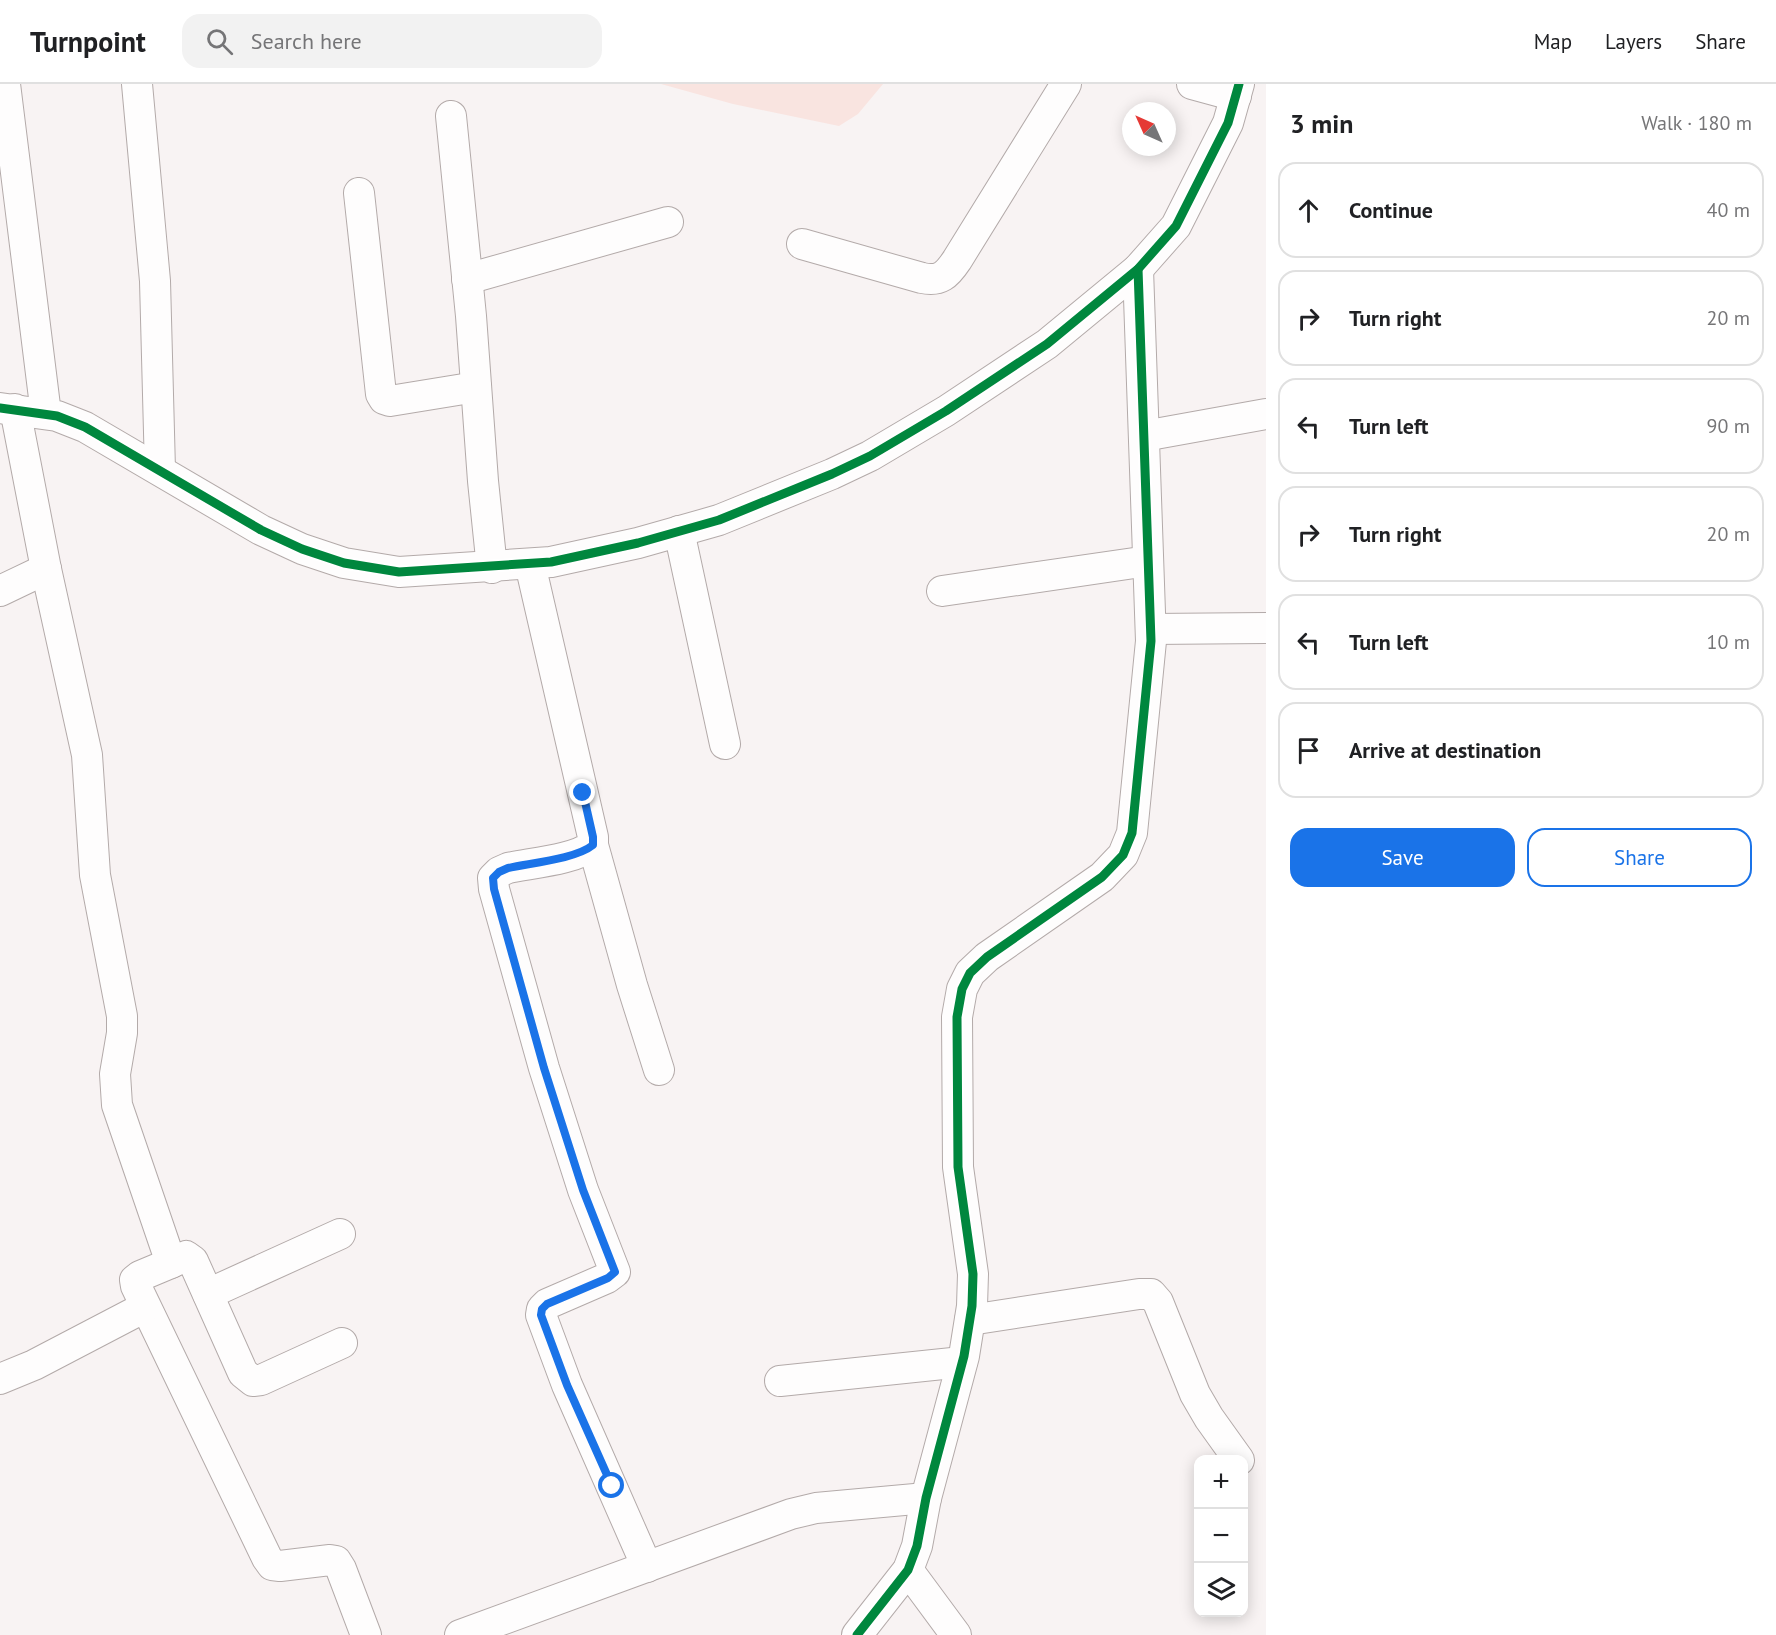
<!DOCTYPE html>
<html lang="en">
<head>
<meta charset="utf-8">
<style>
	:root { --surface:#fff; --page:#f2f2f2; --text:#202124; --muted:#757577; --line:#e0e0e0; --accent:#1a73e8 }
	body { margin:0; font-family:"PT Sans",sans-serif; background:var(--page); color:var(--text) }
	.controls { position:absolute; right:18px; bottom:18px; display:grid; overflow:hidden; border-radius:12px; box-shadow:0 3px 15px #0003 }
	.controls button { width:54px; height:54px; display:grid; place-items:center; padding:0; border:0; border-bottom:2px solid var(--line); background:var(--surface); color:var(--text); font:30px sans-serif }
	.compass { position:absolute; left:1122px; top:18px; width:54px; height:54px; border-radius:50%; background:var(--surface); box-shadow:0 3px 15px #0003; rotate:315deg }
	.stop { position:absolute; width:18px; height:18px; margin:-14px; border:4px solid #1a73e8; border-radius:50%; background:#fff }
	.stop.end { background:#1a73e8; border-color:#fff; box-shadow:0 2px 6px #0008 }
	.list { margin:0; padding:0; list-style:none }
	h2 { display:flex; justify-content:space-between; align-items:center; height:78px; margin:0; padding:0 24px; font-size:26px }
	h2 small { font-size:20px; font-weight:400; color:var(--muted) }
	.list li { display:grid; grid-template-columns:39px 1fr auto; gap:18px; align-items:center; box-sizing:border-box; height:96px; margin:0 12px 12px; padding:0 12px; border:2px solid var(--line); border-radius:18px }
	.list b { display:block; font-size:22px; white-space:nowrap }
	.list em { font-size:20px; font-style:normal; color:var(--muted) }
	.actions { display:flex; gap:12px; padding:18px 24px }
	.actions a { flex:1; padding:14px 0; border:2px solid var(--accent); border-radius:18px; text-align:center; font-size:21px; color:var(--accent) }
	.actions .main { background:var(--accent); color:#fff }
	.icon { flex:none; width:33px; height:33px; fill:none; stroke:currentColor; stroke-width:2; stroke-linecap:round; stroke-linejoin:round }
	.map { position:relative; flex:none; width:1266px; height:1551px; overflow:hidden }
	header { display:flex; align-items:center; gap:36px; box-sizing:border-box; height:84px; padding:0 30px; background:var(--surface); border-bottom:2px solid var(--line) }
	header strong { font-size:28px }
	nav { display:flex; gap:33px; margin-inline-start:auto; font-size:21px }
	.search { width:420px; height:54px; background:var(--page); display:flex; align-items:center; gap:15px; box-sizing:border-box; padding:0 21px; border-radius:18px; color:var(--muted); font-size:22px }
	main { display:flex }
	aside { flex:1; background:var(--surface) }
	.map>svg:first-child { display:block }
	.green { fill:#f9e4e0 }
	.lines { fill:none; stroke-linecap:round; stroke-linejoin:round }
	.minor-casing { stroke:#b3aaa9; stroke-width:32 }
	.minor { stroke:#fefdfd; stroke-width:30 }
	.cycleway-casing { stroke:#fff; stroke-width:13 }
	.cycleway { stroke:#00873e; stroke-width:9 }
	.route { stroke:#1a73e8; stroke-width:8 }
</style>
</head>
<body>
<header>
<strong>Turnpoint</strong>
<div class="search"><svg class="icon" aria-label="search" viewBox="0 0 24 24"><circle cx="10" cy="10" r="6"/><path d="M15 15l6 6"/></svg>Search here</div>
<nav><a>Map</a><a>Layers</a><a>Share</a></nav>
</header>
<main>
<div class="map">
<svg width="1266" height="1551" viewBox="0 0 1266 1551">
	<rect width="100%" height="100%" fill="#f8f3f3"/>
	<path class="green" d="M661,0H883L858,30L839,42L733,20Z"/>
	<g class="lines">
		<g class="minor-casing">
			<g id="minor">
				<path d="M5,0L46,330"/>
				<path d="M137,0L155,197L160,386"/>
				<path d="M1192,0L1236,12"/>
				<path d="M451,32L471,232L483,397L492,484"/>
				<path d="M359,109L381,310L384,315L390,317L476,303"/>
				<path d="M802,160L922,194C940,198 947,191 957,176L1066,0"/>
				<path d="M467,195L668,138"/>
				<path d="M0,324L57,332L85,343L261,446L302,465L344,479L399,488L551,478L638,459L719,436L832,390L870,372L946,327L1047,260L1138,185L1176,142L1228,39L1239,0"/>
				<path d="M15,325L46,485L87,671L95,791L122,932V949L115,990L117,1021L171,1179L140,1192L135,1196L136,1202L267,1474L272,1481L280,1482L330,1476L336,1477L341,1485L366,1551"/>
				<path d="M1144,352L1266,330"/>
				<path d="M679,447L725,660"/>
				<path d="M530,480L593,753V761C575,776 531,779 508,784L499,788L493,794L494,805L544,984L583,1106L615,1188L607,1194L547,1220L542,1225L541,1231L567,1301L647,1483"/>
				<path d="M0,507L46,485"/>
				<path d="M942,507L1148,477"/>
				<path d="M1151,545L1266,544"/>
				<path d="M593,761L632,901L659,986"/>
				<path d="M171,1179L186,1172L193,1177L243,1289L253,1297L261,1296L342,1259"/>
				<path d="M208,1210L340,1150"/>
				<path d="M970,1236L1139,1210H1151L1158,1218L1195,1310L1209,1334L1239,1376"/>
				<path d="M0,1295L34,1281L145,1223"/>
				<path d="M780,1297L962,1278"/>
				<path d="M908,1486L956,1551"/>
				<path d="M460,1551L791,1430L816,1424L926,1414"/>
				<path d="M857,1551L908,1486L917,1462L926,1414L964,1272L972,1222L973,1190L958,1083L957,933L962,905L970,889L987,873L1102,793L1123,771L1132,749L1151,557L1138,185"/>
			</g>
		</g>
		<use href="#minor" class="minor"/>
		<g class="cycleway-casing">
			<g id="cycleway">
				<path d="M0,324L57,332L85,343L261,446L302,465L344,479L399,488L551,478L638,459L719,436L832,390L870,372L946,327L1047,260L1138,185L1176,142L1228,39L1239,0"/>
				<path d="M857,1551L908,1486L917,1462L926,1414L964,1272L972,1222L973,1190L958,1083L957,933L962,905L970,889L987,873L1102,793L1123,771L1132,749L1151,557L1138,185"/>
			</g>
		</g>
		<use href="#cycleway" class="cycleway"/>
	</g>
	<g class="lines">
		<path class="route" d="M583,709L593,753V761C576,775 530,779 508,784L499,788L493,794L494,805L544,984L583,1106L615,1188L608,1194L547,1220L542,1225L541,1231L567,1301L612,1402"/>
	</g>
</svg>
<div class="controls">
<button>+</button>
<button>−</button>
<button><svg class="icon" aria-label="layers" viewBox="0 0 24 24"><path d="M12 4l9 5-9 5-9-5zM3 14l9 5 9-5"/></svg></button>
</div>
<svg class="compass" viewBox="-18 -18 36 36"><path d="M0-13l5 13h-10z" fill="#e53935"/><path d="M0 13l5-13h-10z" fill="#757577"/></svg>
<div class="stop" style="left:612px;top:1402px"></div>
<div class="stop end" style="left:583px;top:709px"></div>
</div>
<aside>
<h2>3 min<small>Walk · 180 m</small></h2>
<ul class="list">
<li><svg class="icon" aria-label="ahead" viewBox="0 0 24 24"><path d="M12 20V5M6 11l6-6 6 6"/></svg><div><b>Continue</b></div><em>40 m</em></li>
<li><svg class="icon" aria-label="right" viewBox="0 0 24 24"><path d="M7 20v-9h11M14 6l5 5-5 5"/></svg><div><b>Turn right</b></div><em>20 m</em></li>
<li><svg class="icon" aria-label="left" viewBox="0 0 24 24"><path d="M17 20v-9H6M10 6l-5 5 5 5"/></svg><div><b>Turn left</b></div><em>90 m</em></li>
<li><svg class="icon" aria-label="right" viewBox="0 0 24 24"><path d="M7 20v-9h11M14 6l5 5-5 5"/></svg><div><b>Turn right</b></div><em>20 m</em></li>
<li><svg class="icon" aria-label="left" viewBox="0 0 24 24"><path d="M17 20v-9H6M10 6l-5 5 5 5"/></svg><div><b>Turn left</b></div><em>10 m</em></li>
<li><svg class="icon" aria-label="arrive" viewBox="0 0 24 24"><path d="M6 21V4h12l-3 4 3 4H6"/></svg><div><b>Arrive at destination</b></div></li>
</ul>
<div class="actions"><a class="main">Save</a><a>Share</a></div>
</aside>
</main>
</body>
</html>
